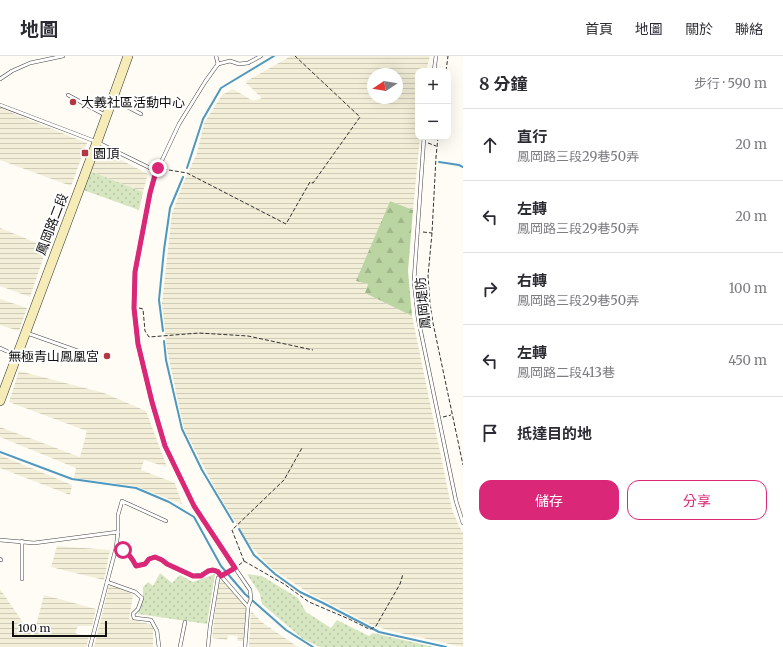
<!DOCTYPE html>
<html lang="zh-TW">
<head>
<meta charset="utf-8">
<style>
	:root { --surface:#fff; --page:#f2f2f3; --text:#2b2b33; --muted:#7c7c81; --line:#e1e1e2; --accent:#db2777 }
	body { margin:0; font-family:Merriweather,"Noto Sans TC",serif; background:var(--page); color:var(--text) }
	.controls { position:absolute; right:12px; top:12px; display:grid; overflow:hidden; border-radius:8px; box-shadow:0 4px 16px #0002 }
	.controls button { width:36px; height:36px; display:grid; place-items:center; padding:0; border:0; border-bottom:1px solid var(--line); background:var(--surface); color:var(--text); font:20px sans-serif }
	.compass { position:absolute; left:367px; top:12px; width:36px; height:36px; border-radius:50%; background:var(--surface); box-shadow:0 4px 16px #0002; rotate:258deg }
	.scale { position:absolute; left:12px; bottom:10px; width:95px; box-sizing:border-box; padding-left:4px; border:2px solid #101010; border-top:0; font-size:11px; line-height:14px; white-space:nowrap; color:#101010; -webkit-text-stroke:3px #fff; paint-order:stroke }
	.stop { position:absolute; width:12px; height:12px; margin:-9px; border:3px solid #db2777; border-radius:50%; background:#fff }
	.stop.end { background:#db2777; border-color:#fff; box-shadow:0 1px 4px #0008 }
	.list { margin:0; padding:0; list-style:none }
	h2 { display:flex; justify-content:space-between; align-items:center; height:52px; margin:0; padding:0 16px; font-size:17px }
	h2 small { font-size:13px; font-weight:400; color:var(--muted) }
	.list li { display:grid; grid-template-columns:26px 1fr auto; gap:12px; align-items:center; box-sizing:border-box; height:72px; padding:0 16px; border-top:1px solid var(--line) }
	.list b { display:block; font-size:15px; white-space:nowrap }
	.list p { margin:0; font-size:13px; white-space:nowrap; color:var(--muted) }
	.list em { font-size:13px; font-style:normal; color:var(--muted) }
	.actions { display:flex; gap:8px; padding:12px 16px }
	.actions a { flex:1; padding:9px 0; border:1px solid var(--accent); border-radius:12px; text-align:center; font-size:14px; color:var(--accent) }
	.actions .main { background:var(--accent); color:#fff }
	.icon { flex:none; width:22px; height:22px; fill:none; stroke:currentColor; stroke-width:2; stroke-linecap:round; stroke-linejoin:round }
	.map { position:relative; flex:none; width:463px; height:591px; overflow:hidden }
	header { display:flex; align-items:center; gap:24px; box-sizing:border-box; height:56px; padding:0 20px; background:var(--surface); border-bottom:1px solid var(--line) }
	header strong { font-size:19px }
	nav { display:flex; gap:22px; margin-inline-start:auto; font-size:14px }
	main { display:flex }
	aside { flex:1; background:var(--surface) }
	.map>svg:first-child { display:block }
	.farmland { fill:url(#farmland-rules); fill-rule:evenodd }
	.grass { fill:url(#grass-dots) }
	.forest { fill:url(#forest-firs) }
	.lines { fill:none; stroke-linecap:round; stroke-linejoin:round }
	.stream { stroke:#4e97bf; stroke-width:2 }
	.lane-casing { stroke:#434343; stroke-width:4 }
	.secondary-casing { stroke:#323232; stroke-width:10 }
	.path { stroke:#323232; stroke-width:1; stroke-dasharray:4 2; stroke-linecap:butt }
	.lane { stroke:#fff; stroke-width:3 }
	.secondary { stroke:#f6ecb7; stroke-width:9 }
	.route { stroke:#db2777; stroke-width:5 }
	.poi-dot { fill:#b23742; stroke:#fff; stroke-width:1.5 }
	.labels { text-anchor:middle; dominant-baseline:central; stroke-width:4; stroke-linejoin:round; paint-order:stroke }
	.poi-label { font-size:13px; fill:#101010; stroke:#fff; text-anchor:start }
	.street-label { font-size:13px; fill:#101010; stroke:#fff }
</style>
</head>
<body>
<header>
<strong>地圖</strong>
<nav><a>首頁</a><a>地圖</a><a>關於</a><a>聯絡</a></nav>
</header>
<main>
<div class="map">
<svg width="463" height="591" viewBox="0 0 463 591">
	<defs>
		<pattern id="farmland-rules" width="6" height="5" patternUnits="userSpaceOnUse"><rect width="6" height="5" fill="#f2eed7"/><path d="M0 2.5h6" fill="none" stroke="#cecbb8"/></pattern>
		<pattern id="grass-dots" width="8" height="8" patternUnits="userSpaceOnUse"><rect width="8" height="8" fill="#d6e6c1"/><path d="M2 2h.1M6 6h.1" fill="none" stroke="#b7c4a5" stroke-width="1.8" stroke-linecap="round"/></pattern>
		<pattern id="forest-firs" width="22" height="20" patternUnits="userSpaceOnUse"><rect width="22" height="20" fill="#bbd5a2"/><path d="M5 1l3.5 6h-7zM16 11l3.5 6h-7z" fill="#a0b68a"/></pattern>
	</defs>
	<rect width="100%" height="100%" fill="#fefcf5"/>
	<g class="farmland">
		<path d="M291,0H430L426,15H418V81H420L413,154L390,145L357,225L368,228L365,237L412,260L452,454L459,470L463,477V591L391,575L372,569L309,537L271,512L249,488L216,434L184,373L167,294L162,247L172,157L185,123L197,97L204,67L222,39L233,33L253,45L262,42L245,26ZM373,18H397V42H373Z"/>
		<path d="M0,52L87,87L71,130L0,104Z"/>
		<path d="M98,92L148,118L143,136L90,115Z"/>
		<path d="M0,172L47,191L30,241L0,230Z"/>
		<path d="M0,243L27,252L19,275L0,269Z"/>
		<path d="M19,315L104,337L146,355L167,411L144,404L141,414L175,427L182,448L135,430L74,422L76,412L0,381V371L80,401L87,375L9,346Z"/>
		<path d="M0,399L72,429L70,439L0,412Z"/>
		<path d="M57,490L110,494L104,524L51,511Z"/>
		<path d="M223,524L246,551L243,585H237L238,580L228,579L227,584L212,582L219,525Z"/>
		<path d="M110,526L133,539L129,563L153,569V591H94Z"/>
		<path d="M0,533L33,581L44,539L96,553L92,570H78L75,577L89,581L86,591H0Z"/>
		<path d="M251,555L263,567L298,591H249Z"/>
	</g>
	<g class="grass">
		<path d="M90,115L143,136L139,154L83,134Z"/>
		<path d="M160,517L172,527L180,519L193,526L215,518L207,568L138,558L143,542V531L148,526L153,530Z"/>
		<path d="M247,518L262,520L298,542L306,556L331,572L337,564L369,580L373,577L434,591H320L303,583L262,548L260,538Z"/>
	</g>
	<path class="forest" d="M390,145L413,154L408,215L412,260L365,237L368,228L356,225Z"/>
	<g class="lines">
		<g class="stream">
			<path d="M439,106L459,109L463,111"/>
			<path d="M187,112L203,63L221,32L274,0"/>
			<path d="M163,275L159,244L164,194L170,152L183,121"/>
			<path d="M164,285L166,304L182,373L202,414L233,466"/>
			<path d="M0,396L72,423L136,432L169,446L194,461L221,510L245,538L286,574L313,591"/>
			<path d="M239,473L254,499L275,518L300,536L323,547L379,576L446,591"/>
		</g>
		<g class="lane-casing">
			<g id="lane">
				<path d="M216,0L218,8"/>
				<path d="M218,8L205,26L179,68L155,119L150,137L135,216L134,252L138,288L152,346L165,390L194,450L235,512L250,534L251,543L248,551L245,591"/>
				<path d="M218,8L230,5L239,8L248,7L261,0"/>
				<path d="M434,15L436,0"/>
				<path d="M0,23L12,15L30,7L63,0"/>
				<path d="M68,39L105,59"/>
				<path d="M114,44L141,58"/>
				<path d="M0,49L97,86L152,113L158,112"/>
				<path d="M424,81L414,225L418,262L456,445L463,467"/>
				<path d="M27,277L92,300"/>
				<path d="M0,292L15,299"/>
				<path d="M118,476V459L122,445L166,465"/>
				<path d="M0,484L34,487L118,476L116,492L90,591"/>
				<path d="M22,485V523"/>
				<path d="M116,492C127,495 131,500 136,510L145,508L149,503L155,501L162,504L167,508L193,520L201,519L209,515L213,514L218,515L221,520L235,512"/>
				<path d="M0,503L1,504"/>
				<path d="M107,526L135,536L142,542L138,553L133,558L134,562L151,564L157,575L159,591"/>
				<path d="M180,591L185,566"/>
				<path d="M208,591L210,571L218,522L221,520L248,551"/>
			</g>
		</g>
		<g class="secondary-casing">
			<path id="secondary" d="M0,345L97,86L128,0"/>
		</g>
		<g class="path">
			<path d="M446,15L448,0"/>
			<path d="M438,81L436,101L432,177L428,220L430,247L433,267L463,409"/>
			<path d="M428,87L436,90"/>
			<path d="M163,113L187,117L286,168L310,126L313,127L360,61L295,0"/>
			<path d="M423,176L432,177"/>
			<path d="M139,252L143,253L145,275L149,281L199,277L248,280L313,294"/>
			<path d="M424,269L432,267"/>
			<path d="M443,361L451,359"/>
			<path d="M244,505L284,528L309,546L349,563L369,573H371L376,570L400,528L403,518"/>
			<path d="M239,509L244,505L232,474L284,424L302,392"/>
		</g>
		<use href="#lane" class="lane"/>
		<use href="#secondary" class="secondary"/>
	</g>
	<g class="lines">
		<path class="route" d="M123,494C129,497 133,504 136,510L145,508L149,503L155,501L162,504L167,508L193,520H201L208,515L213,514L218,516L221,520L235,512L194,450L165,390L152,346L138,288L134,252L135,216L150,137L155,119L158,112"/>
	</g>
	<g class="poi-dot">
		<circle cx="73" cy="46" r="4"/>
		<rect x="81" y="93" width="8" height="8" rx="2"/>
		<circle cx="107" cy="300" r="4"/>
	</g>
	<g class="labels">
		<g class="poi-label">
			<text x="81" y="46">大義社區活動中心</text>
			<text x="93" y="97">園頂</text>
			<text x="99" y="300" text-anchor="end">無極青山鳳凰宮</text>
		</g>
		<g class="street-label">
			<text transform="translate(52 168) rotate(-69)">鳳岡路二段</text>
			<text transform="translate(423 247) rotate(-96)">鳳岡堤防</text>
		</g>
	</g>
</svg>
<div class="controls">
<button>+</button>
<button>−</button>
</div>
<svg class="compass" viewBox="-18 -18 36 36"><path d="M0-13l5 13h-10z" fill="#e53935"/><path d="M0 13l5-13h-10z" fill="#7c7c81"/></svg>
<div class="scale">100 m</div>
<div class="stop" style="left:123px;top:494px"></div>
<div class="stop end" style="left:158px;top:112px"></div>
</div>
<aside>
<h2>8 分鐘<small>步行 · 590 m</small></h2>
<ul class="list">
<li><svg class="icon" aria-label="ahead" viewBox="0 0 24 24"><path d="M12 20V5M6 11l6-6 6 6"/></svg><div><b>直行</b><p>鳳岡路三段29巷50弄</p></div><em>20 m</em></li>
<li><svg class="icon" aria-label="left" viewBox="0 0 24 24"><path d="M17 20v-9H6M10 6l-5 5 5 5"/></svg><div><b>左轉</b><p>鳳岡路三段29巷50弄</p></div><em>20 m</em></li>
<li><svg class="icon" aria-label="right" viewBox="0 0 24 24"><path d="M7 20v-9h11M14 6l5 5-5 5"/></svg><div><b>右轉</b><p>鳳岡路三段29巷50弄</p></div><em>100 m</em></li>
<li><svg class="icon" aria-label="left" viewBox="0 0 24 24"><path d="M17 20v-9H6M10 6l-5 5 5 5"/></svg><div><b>左轉</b><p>鳳岡路二段413巷</p></div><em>450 m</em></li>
<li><svg class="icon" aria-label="arrive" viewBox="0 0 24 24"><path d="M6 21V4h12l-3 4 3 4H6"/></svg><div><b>抵達目的地</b></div></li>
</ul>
<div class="actions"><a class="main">儲存</a><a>分享</a></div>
</aside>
</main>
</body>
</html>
